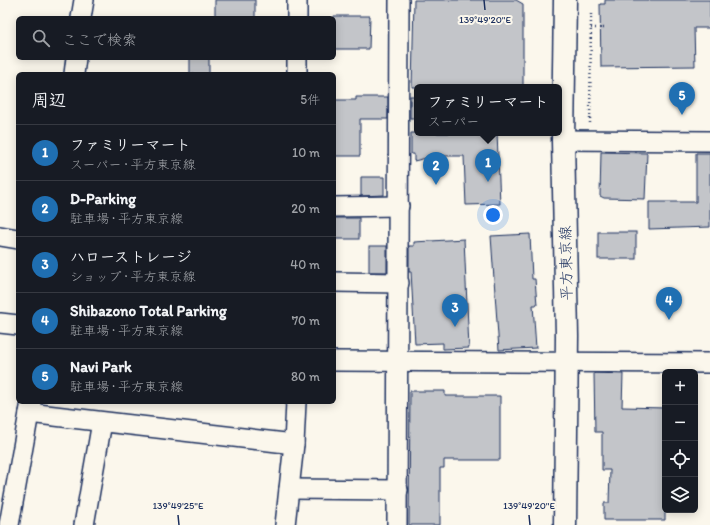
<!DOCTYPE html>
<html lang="ja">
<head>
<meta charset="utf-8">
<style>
	:root { --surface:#171b24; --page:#20242c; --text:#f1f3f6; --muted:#9ea1a6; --line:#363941; --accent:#1f6fb2 }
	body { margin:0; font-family:Itim,"Klee One",sans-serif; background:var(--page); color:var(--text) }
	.controls { position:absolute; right:12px; bottom:12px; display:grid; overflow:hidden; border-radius:6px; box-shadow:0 2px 10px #0003 }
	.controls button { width:36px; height:36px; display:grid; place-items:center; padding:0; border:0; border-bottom:1px solid var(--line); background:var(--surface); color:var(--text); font:20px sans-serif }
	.you { position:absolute; left:493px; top:215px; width:14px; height:14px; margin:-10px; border:3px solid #fff; border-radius:50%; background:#1a73e8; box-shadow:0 0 0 6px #1a73e833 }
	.badge { display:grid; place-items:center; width:26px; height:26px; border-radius:50%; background:var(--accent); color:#fff; font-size:13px; font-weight:700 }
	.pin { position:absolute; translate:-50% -33px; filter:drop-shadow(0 1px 2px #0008) }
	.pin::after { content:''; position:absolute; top:21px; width:14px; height:12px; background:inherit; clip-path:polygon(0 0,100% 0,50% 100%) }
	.popup { position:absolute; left:414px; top:84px; width:148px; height:52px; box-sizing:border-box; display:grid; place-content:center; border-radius:6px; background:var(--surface); filter:drop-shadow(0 1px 3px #0005); font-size:13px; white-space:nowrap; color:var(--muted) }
	.popup b { font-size:15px; color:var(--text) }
	.popup::after { content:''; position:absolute; left:50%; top:100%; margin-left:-8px; border:8px solid transparent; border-top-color:var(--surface) }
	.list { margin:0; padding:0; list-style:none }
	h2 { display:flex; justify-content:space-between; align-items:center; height:52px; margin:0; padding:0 16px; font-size:17px }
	h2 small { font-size:13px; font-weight:400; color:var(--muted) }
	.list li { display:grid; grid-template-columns:26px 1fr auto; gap:12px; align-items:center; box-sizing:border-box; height:56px; padding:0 16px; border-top:1px solid var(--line) }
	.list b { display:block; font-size:15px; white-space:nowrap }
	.list p { margin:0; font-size:13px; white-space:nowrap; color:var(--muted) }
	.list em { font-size:13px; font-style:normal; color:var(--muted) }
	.icon { flex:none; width:22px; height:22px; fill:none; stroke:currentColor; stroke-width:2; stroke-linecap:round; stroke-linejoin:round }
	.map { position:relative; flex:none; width:710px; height:525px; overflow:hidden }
	.search { position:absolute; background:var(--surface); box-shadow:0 2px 10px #0003; left:16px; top:16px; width:320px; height:44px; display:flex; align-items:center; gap:10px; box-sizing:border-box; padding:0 14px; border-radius:6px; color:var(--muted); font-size:15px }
	.panel { position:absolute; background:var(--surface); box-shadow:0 2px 10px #0003; left:16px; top:72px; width:320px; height:332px; border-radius:6px }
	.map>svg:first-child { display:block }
	.building { fill:#c3c5c9; stroke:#1b2f5e }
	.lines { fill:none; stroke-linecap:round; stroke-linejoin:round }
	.minor-casing { stroke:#1b2f5e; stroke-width:22 }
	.major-casing { stroke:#1b2f5e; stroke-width:25 }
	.path { stroke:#1b2f5e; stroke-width:2.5; stroke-dasharray:1 3; stroke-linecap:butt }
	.minor { stroke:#fbf7ec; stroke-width:19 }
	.major { stroke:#fbf7ec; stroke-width:22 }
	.ticks { fill:none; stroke:#1b2f5e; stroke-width:1.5 }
	.labels { text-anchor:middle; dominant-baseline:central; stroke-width:4; stroke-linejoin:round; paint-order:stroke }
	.street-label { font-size:15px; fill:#1b2f5e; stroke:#fbf7ec }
	.ticks-label { font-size:10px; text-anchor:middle; fill:#1b2f5e; stroke:#fbf7ec; stroke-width:4; stroke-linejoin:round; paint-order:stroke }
</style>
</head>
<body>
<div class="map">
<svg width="710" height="525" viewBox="0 0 710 525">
	<rect width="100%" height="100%" fill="#fbf7ec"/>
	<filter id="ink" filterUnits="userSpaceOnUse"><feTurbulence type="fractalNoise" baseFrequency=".025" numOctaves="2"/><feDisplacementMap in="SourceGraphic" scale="8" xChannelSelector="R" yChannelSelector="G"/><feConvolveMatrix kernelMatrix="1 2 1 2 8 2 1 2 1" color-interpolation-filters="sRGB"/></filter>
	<g filter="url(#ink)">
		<g class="building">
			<rect x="215" y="0" width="40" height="18"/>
			<path d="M414,0H516L523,4V87H412Z"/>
			<path d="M605,0H710V28H694L695,66L601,67L600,4H605Z"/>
			<path d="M334,16H370L369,49H334Z"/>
			<rect x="190" y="58" width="19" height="16"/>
			<rect x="410" y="96" width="7" height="22"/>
			<path d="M356,97H388V119H360V156H334V100H356Z"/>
			<path d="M411,133H497L500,204L466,205L464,156H435L414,161V154H411Z"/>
			<path d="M601,152L647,153L645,199L604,198L600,196Z"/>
			<path d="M696,153H710V227L649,229V202H696Z"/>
			<path d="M361,177H384V195L361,196Z"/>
			<rect x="334" y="218" width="25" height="21"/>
			<rect x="598" y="232" width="38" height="27"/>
			<path d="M530,234L532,279H535L537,305H533L536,348L499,350L491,236Z"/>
			<path d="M464,239L469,348L443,349V343L415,344L411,272H409V246H414V242Z"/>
			<rect x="369" y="246" width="18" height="26"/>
			<path d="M594,373L623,374L622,407L665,408V520H604V503H609L610,470H602V432H595Z"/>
			<path d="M410,391H445V396H500V460H444V468H440V525H409Z"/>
		</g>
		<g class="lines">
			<g class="minor-casing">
				<g id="minor">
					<path d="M297,0V18"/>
					<path d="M81,18L84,0"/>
					<path d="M297,58V74"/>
					<path d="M74,74L76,58"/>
					<path d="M563,140L710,141"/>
					<path d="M334,207L399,206"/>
					<path d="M0,236L18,239"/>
					<path d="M334,282L399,283"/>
					<path d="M0,323L18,325"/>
					<path d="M334,361L710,363"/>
					<path d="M29,413L294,444"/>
					<path d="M289,489L398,490"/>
					<path d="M9,525L31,402"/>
					<path d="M84,525L102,422"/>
					<path d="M285,525L294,444L296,402"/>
					<path d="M397,525L399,0"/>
				</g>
			</g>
			<g class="major-casing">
				<path id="major" d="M565,0L563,140L567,336L565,525"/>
			</g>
			<g class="path">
				<path d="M591,28H607"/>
				<path d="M590,123L591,14"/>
			</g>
			<use href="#minor" class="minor"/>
			<use href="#major" class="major"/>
		</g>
	</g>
	<path class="ticks" d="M484,0L485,10M178,515L179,525M529,515L530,525"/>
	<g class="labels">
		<g class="street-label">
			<text transform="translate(566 263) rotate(-91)">平方東京線</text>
		</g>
	</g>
	<g class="ticks-label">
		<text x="485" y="23">139°49'20"E</text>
		<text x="178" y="509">139°49'25"E</text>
		<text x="529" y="509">139°49'20"E</text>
	</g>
</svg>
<div class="controls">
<button>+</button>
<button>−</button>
<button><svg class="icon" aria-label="locate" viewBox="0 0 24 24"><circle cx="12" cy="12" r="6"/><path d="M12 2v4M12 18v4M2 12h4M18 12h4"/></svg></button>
<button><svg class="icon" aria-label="layers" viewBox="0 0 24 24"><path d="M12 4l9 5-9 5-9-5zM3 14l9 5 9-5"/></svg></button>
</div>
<div class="you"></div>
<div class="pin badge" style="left:488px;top:182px">1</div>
<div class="popup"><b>ファミリーマート</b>スーパー</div>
<div class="pin badge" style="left:436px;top:185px">2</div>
<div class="pin badge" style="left:455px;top:327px">3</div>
<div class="pin badge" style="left:669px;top:320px">4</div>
<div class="pin badge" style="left:682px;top:115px">5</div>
<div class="search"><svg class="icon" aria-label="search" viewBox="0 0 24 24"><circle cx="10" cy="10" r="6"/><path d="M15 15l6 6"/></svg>ここで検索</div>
<section class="panel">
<h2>周辺<small>5件</small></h2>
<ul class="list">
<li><span class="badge">1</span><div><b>ファミリーマート</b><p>スーパー · 平方東京線</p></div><em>10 m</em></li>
<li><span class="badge">2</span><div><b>D-Parking</b><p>駐車場 · 平方東京線</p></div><em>20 m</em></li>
<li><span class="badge">3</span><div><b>ハローストレージ</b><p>ショップ · 平方東京線</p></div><em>40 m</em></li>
<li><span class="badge">4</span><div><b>Shibazono Total Parking</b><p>駐車場 · 平方東京線</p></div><em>70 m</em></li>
<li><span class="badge">5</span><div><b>Navi Park</b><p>駐車場 · 平方東京線</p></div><em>80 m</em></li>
</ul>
</section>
</div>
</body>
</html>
